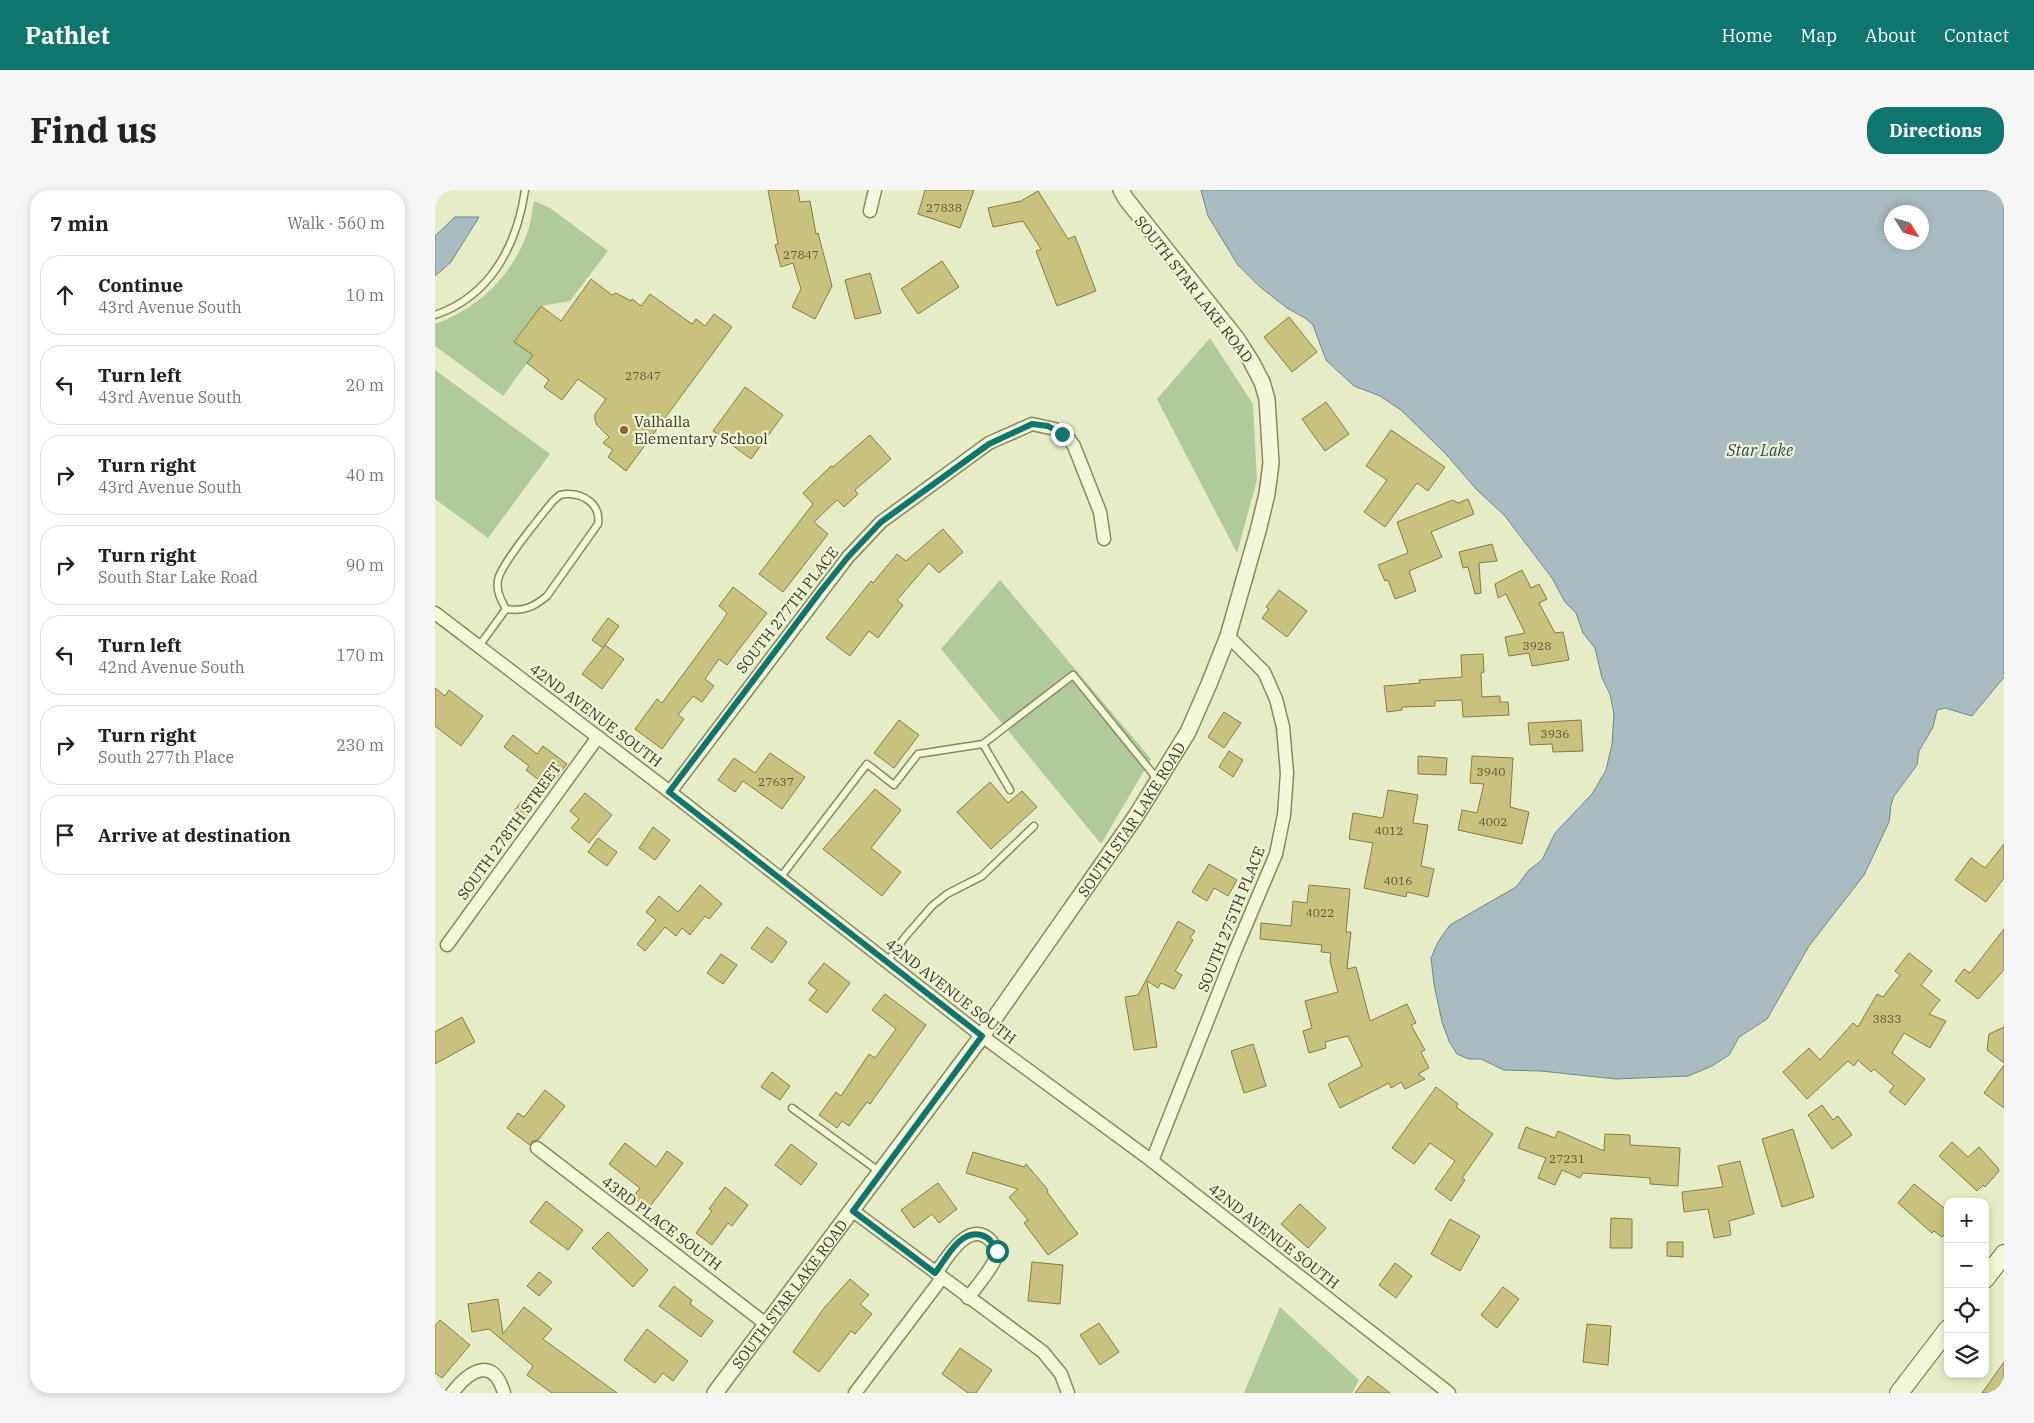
<!DOCTYPE html>
<html lang="en">
<head>
<meta charset="utf-8">
<style>
	:root { --surface:#fff; --page:#f6f6f6; --text:#222; --muted:#767676; --line:#e0e0e0; --accent:#0f766e }
	body { margin:0; font-family:"IBM Plex Serif",serif; background:var(--page); color:var(--text) }
	.controls { position:absolute; right:15px; bottom:15px; display:grid; overflow:hidden; border-radius:10px; box-shadow:0 2px 8px #0003 }
	.controls button { width:45px; height:45px; display:grid; place-items:center; padding:0; border:0; border-bottom:1px solid var(--line); background:var(--surface); color:var(--text); font:25px sans-serif }
	.compass { position:absolute; left:1449px; top:15px; width:45px; height:45px; border-radius:50%; background:var(--surface); box-shadow:0 2px 8px #0003; rotate:127deg }
	.stop { position:absolute; width:15px; height:15px; margin:-11px; border:4px solid #0f766e; border-radius:50%; background:#fff }
	.stop.end { background:#0f766e; border-color:#fff; box-shadow:0 1px 5px #0008 }
	.list { margin:0; padding:0; list-style:none }
	h2 { display:flex; justify-content:space-between; align-items:center; height:65px; margin:0; padding:0 20px; font-size:21px }
	h2 small { font-size:16px; font-weight:400; color:var(--muted) }
	.list li { display:grid; grid-template-columns:32px 1fr auto; gap:15px; align-items:center; box-sizing:border-box; height:80px; margin:0 10px 10px; padding:0 10px; border:1px solid var(--line); border-radius:20px }
	.list b { display:block; font-size:19px; white-space:nowrap }
	.list p { margin:0; font-size:16px; white-space:nowrap; color:var(--muted) }
	.list em { font-size:16px; font-style:normal; color:var(--muted) }
	.icon { flex:none; width:28px; height:28px; fill:none; stroke:currentColor; stroke-width:2; stroke-linecap:round; stroke-linejoin:round }
	.map { position:relative; flex:none; width:1569px; height:1203px; overflow:hidden; border-radius:20px }
	header { display:flex; align-items:center; gap:30px; box-sizing:border-box; height:70px; padding:0 25px; background:var(--accent); color:#fff }
	header strong { font-size:24px }
	nav { display:flex; gap:28px; margin-inline-start:auto; font-size:18px }
	.intro { display:flex; align-items:center; justify-content:space-between; box-sizing:border-box; height:120px; padding:0 30px }
	h1 { margin:0; font-size:35px }
	.button { padding:12px 22px; border-radius:20px; background:var(--accent); color:#fff; font-size:18px; font-weight:700 }
	main { display:flex; gap:30px; padding:0 30px }
	aside { flex:1; background:var(--surface); border-radius:20px; box-shadow:0 2px 8px #0003 }
	.map>svg:first-child { display:block }
	.green { fill:#afcb9a }
	.water { fill:#a8bcc1; stroke:#6e888f; fill-rule:evenodd }
	.building { fill:#c9c17e; stroke:#867d43 }
	.lines { fill:none; stroke-linecap:round; stroke-linejoin:round }
	.service-casing { stroke:#88885d; stroke-width:9 }
	.minor-casing { stroke:#88885d; stroke-width:15 }
	.tertiary-casing { stroke:#88885d; stroke-width:18 }
	.secondary-casing { stroke:#6a6840; stroke-width:20 }
	.service { stroke:#f3f8d9; stroke-width:6 }
	.minor { stroke:#f3f8d9; stroke-width:12 }
	.tertiary { stroke:#f3f8d9; stroke-width:15 }
	.secondary { stroke:#f3f8d9; stroke-width:18 }
	.route { stroke:#0f766e; stroke-width:6 }
	.poi-dot { fill:#945e2f; stroke:#eff4d6; stroke-width:2 }
	.labels { text-anchor:middle; dominant-baseline:central; stroke-width:4.5; stroke-linejoin:round; paint-order:stroke }
	.number-label { font-size:12px; fill:#5c5a38 }
	.street-label { font-size:15px; fill:#383720; stroke:#eff4d6 }
	.poi-label { font-size:15px; fill:#383720; stroke:#eff4d6; text-anchor:start }
	.water-label { font-size:16px; font-style:italic; fill:#304758; stroke:#eff4d6 }
</style>
</head>
<body>
<header>
<strong>Pathlet</strong>
<nav><a>Home</a><a>Map</a><a>About</a><a>Contact</a></nav>
</header>
<div class="intro"><h1>Find us</h1><a class="button">Directions</a></div>
<main>
<aside>
<h2>7 min<small>Walk · 560 m</small></h2>
<ul class="list">
<li><svg class="icon" aria-label="ahead" viewBox="0 0 24 24"><path d="M12 20V5M6 11l6-6 6 6"/></svg><div><b>Continue</b><p>43rd Avenue South</p></div><em>10 m</em></li>
<li><svg class="icon" aria-label="left" viewBox="0 0 24 24"><path d="M17 20v-9H6M10 6l-5 5 5 5"/></svg><div><b>Turn left</b><p>43rd Avenue South</p></div><em>20 m</em></li>
<li><svg class="icon" aria-label="right" viewBox="0 0 24 24"><path d="M7 20v-9h11M14 6l5 5-5 5"/></svg><div><b>Turn right</b><p>43rd Avenue South</p></div><em>40 m</em></li>
<li><svg class="icon" aria-label="right" viewBox="0 0 24 24"><path d="M7 20v-9h11M14 6l5 5-5 5"/></svg><div><b>Turn right</b><p>South Star Lake Road</p></div><em>90 m</em></li>
<li><svg class="icon" aria-label="left" viewBox="0 0 24 24"><path d="M17 20v-9H6M10 6l-5 5 5 5"/></svg><div><b>Turn left</b><p>42nd Avenue South</p></div><em>170 m</em></li>
<li><svg class="icon" aria-label="right" viewBox="0 0 24 24"><path d="M7 20v-9h11M14 6l5 5-5 5"/></svg><div><b>Turn right</b><p>South 277th Place</p></div><em>230 m</em></li>
<li><svg class="icon" aria-label="arrive" viewBox="0 0 24 24"><path d="M6 21V4h12l-3 4 3 4H6"/></svg><div><b>Arrive at destination</b></div></li>
</ul>
</aside>
<div class="map">
<svg width="1569" height="1203" viewBox="0 0 1569 1203">
	<rect width="100%" height="100%" fill="#e6edc6"/>
	<g class="green">
		<path d="M99,11L115,18L173,61L135,111L106,116L79,151L98,165L68,206L0,156V134C44,118 77,86 93,41C96,32 97,21 99,11Z"/>
		<path d="M775,148L818,214L822,290L802,363L722,209Z"/>
		<path d="M0,180L115,264L53,348L0,309Z"/>
		<path d="M565,390L716,569L666,654L506,459Z"/>
		<path d="M845,1117L924,1190L917,1203H809Z"/>
	</g>
	<g class="water">
		<path d="M766,0H1569V487L1537,526L1510,518L1502,520L1498,537L1484,561L1482,575L1459,606L1456,615L1454,632L1429,685L1374,756L1332,829L1304,847L1294,865L1277,876L1253,886L1181,889L1106,881L1069,880L1046,869H1034L1022,864L1014,851L1007,832L999,794L996,768L1003,752L1015,735L1081,697L1094,680L1107,670L1120,643L1157,604L1171,580L1177,554L1179,524L1175,504L1167,488L1160,458L1148,443L1141,423L1130,412L1117,388L1070,326L1042,300L1010,263L966,220L945,206L919,196L891,170L878,135L870,128L852,118L824,96L803,75L773,26ZM1456,22H1486V52H1456Z"/>
		<path d="M20,27H44L16,72L0,86V46Z"/>
	</g>
	<g class="building">
		<path d="M333,0H363L365,12L375,11L381,44L383,43L397,96L380,129L357,117L366,99L358,73L346,77L340,55L343,54Z"/>
		<path d="M490,0H539L525,38L483,24Z"/>
		<path d="M603,1L633,49L640,46L661,101L622,116L601,61L606,59L588,31L558,37L553,18L586,11Z"/>
		<path d="M507,71L524,97L483,124L466,99Z"/>
		<path d="M435,83L446,123L420,129L410,90Z"/>
		<path d="M156,89L177,105L181,103L196,111L197,109L206,116L215,104L257,134L261,129L270,136L279,124L297,137L191,281L173,267L178,260L168,253L174,247L162,235L160,230V224L171,209L143,189L127,210L109,197L114,190L92,173L98,165L79,152L106,116L126,131Z"/>
		<path d="M854,127L882,162L857,182L829,147Z"/>
		<path d="M310,197L348,225L316,269L278,241Z"/>
		<path d="M891,212L914,244L890,261L867,229Z"/>
		<path d="M956,240L1010,277L993,301L982,293L950,337L929,322L952,290L931,276Z"/>
		<path d="M435,245L456,269L420,300L423,304L409,317L402,310L379,332L393,344L348,402L324,384L378,314L368,303L396,276L398,277Z"/>
		<path d="M1033,309L1039,324L996,342L1007,367L974,381L981,401L960,409L953,390L950,391L943,375L973,363L962,332L1018,310L1023,313Z"/>
		<path d="M508,339L528,362L504,383L494,373L462,410L468,415L443,448L434,441L415,466L391,448L436,391L438,393L462,364L471,371Z"/>
		<path d="M1057,354L1062,371L1044,373L1046,403L1040,404L1033,377L1028,378L1024,362Z"/>
		<path d="M1087,380L1096,398L1104,394L1112,409L1104,413L1120,443L1128,442L1134,470L1097,476L1094,463L1074,466L1070,447L1090,443L1071,404L1063,408L1060,394Z"/>
		<path d="M298,397L332,423L292,475L284,469L270,489L279,496L267,512L258,506L243,525L249,529L227,559L200,539L222,509L227,513L288,430L292,423L284,416Z"/>
		<path d="M844,400L872,421L852,447L827,428L834,419L831,417Z"/>
		<path d="M173,428L184,436L168,458L157,450Z"/>
		<path d="M170,455L189,469L167,499L147,484Z"/>
		<path d="M1048,464L1049,482L1046,483L1047,507L1065,506V512H1073L1074,525L1028,527L1027,510L1000,511V516L967,517V520L952,522L949,496L985,493L984,490L1027,487L1026,465Z"/>
		<path d="M0,498L10,506L14,500L48,526L26,556L0,536Z"/>
		<path d="M789,522L806,533L789,558L773,547Z"/>
		<path d="M464,530L484,545L459,578L439,563Z"/>
		<path d="M1146,530L1148,561L1118,562L1117,554L1095,555L1093,533Z"/>
		<path d="M78,545L102,564L108,556L132,574L114,598L91,580L94,576L69,557Z"/>
		<path d="M794,561L808,570L798,587L784,577Z"/>
		<path d="M335,563L370,587L347,619L308,591L300,602L283,590L299,568L320,583Z"/>
		<path d="M983,566L1012,568L1011,585L983,584Z"/>
		<path d="M1037,566L1078,568L1075,617L1094,622L1087,654L1023,640L1027,620L1042,623L1049,594L1035,593Z"/>
		<path d="M555,592L573,613L587,601L602,617L556,659L522,622Z"/>
		<path d="M440,599L466,620L436,658L466,682L447,706L388,659Z"/>
		<path d="M953,600L983,605L978,633L993,635L986,676L999,679L993,707L972,702L971,707L929,698L938,653L914,649L918,623L948,628Z"/>
		<path d="M150,603L177,625L154,653L136,638L144,629L135,621Z"/>
		<path d="M86,612L97,620L89,629L79,621Z"/>
		<path d="M218,637L235,650L220,670L204,658Z"/>
		<path d="M163,648L182,662L172,676L153,662Z"/>
		<path d="M1569,654V688L1551,712L1520,690L1536,668L1550,678Z"/>
		<path d="M774,674L802,690L793,706L779,698L772,711L757,702Z"/>
		<path d="M265,695L287,714L274,729L270,726L255,745L247,738L241,746L230,737L210,761L202,754L221,730L211,722L224,706L243,722Z"/>
		<path d="M874,695L915,699L911,742H916L912,779L921,777L935,831L972,814L981,833L976,835L990,860L986,862L994,878L983,884L990,889L970,899L966,892L956,898L954,893L905,918L893,894L927,876L913,846L890,852L891,858L874,863L868,841L877,838L870,811L903,802L895,771L896,763L886,762L887,755L825,749L826,733L856,736L858,711L872,713Z"/>
		<path d="M743,731L760,741L755,748L758,750L740,781L747,785L739,799L726,793L723,798L712,791L722,857L699,860L690,807L703,805Z"/>
		<path d="M332,737L352,752L337,773L316,758Z"/>
		<path d="M1569,739V780L1543,809L1520,791L1529,779L1535,783Z"/>
		<path d="M1474,763L1497,781L1486,795L1505,810L1494,824L1511,831L1495,858L1469,843L1457,863L1490,889L1470,915L1454,902L1459,896L1439,879L1436,882L1423,870L1419,876L1413,871L1372,909L1348,882L1374,858L1385,870L1418,833L1423,837L1442,804L1448,807L1465,785L1460,781Z"/>
		<path d="M286,764L302,775L288,794L272,783Z"/>
		<path d="M389,773L415,793L392,823L374,810L382,800L373,793Z"/>
		<path d="M450,804L491,835L435,914L432,912L414,936L407,931L402,938L384,925L401,902L406,906L434,864L440,868L461,839L437,820Z"/>
		<path d="M27,827L40,852L0,874V842Z"/>
		<path d="M1569,837V873L1552,860L1554,844Z"/>
		<path d="M818,854L831,896L809,903L796,861Z"/>
		<path d="M1569,875V918L1549,903Z"/>
		<path d="M337,882L355,896L345,910L326,897Z"/>
		<path d="M1001,897L1023,914L1021,917L1058,944L1027,988L1030,990L1016,1011L1000,999L1020,971L995,953L979,974L957,958Z"/>
		<path d="M110,900L130,916L103,950L98,951L95,955L72,938L83,923L89,927Z"/>
		<path d="M1387,915L1398,930L1403,926L1417,945L1397,959L1373,925Z"/>
		<path d="M1091,937L1120,948L1123,941L1169,961L1170,944L1195,945V955L1245,958L1243,996L1215,994V988L1148,983L1145,988L1127,980L1120,995L1103,988L1111,968L1083,958Z"/>
		<path d="M1358,939L1379,1007L1347,1017L1327,949Z"/>
		<path d="M1517,952L1533,967L1544,957L1563,978L1564,981L1550,997L1548,995L1542,1001L1504,966Z"/>
		<path d="M190,953L221,977L232,961L248,973L213,1019L198,1007L205,998L174,974Z"/>
		<path d="M356,954L382,974L366,995L340,975Z"/>
		<path d="M538,962L589,977L591,974L613,1000L612,1002L643,1044L613,1065L589,1033L593,1030L574,1007L583,999L531,983Z"/>
		<path d="M1305,971L1319,1024L1294,1031L1296,1045L1279,1048L1273,1019L1249,1022L1247,1002L1288,997L1283,976Z"/>
		<path d="M503,993L522,1019L504,1033L497,1024L479,1038L466,1020Z"/>
		<path d="M1479,994L1513,1021V1041L1507,1047L1499,1041L1497,1043L1463,1013Z"/>
		<path d="M290,997L313,1015L297,1036L293,1033L277,1055L261,1043L277,1021L274,1019Z"/>
		<path d="M111,1011L148,1040L133,1060L95,1032Z"/>
		<path d="M865,1014L891,1038L873,1058L846,1034Z"/>
		<path d="M1176,1028L1197,1029V1058H1175Z"/>
		<path d="M1015,1029L1045,1046L1025,1081L996,1064Z"/>
		<path d="M173,1042L213,1080L198,1097L157,1058Z"/>
		<path d="M1232,1052H1248V1067L1232,1066Z"/>
		<path d="M597,1072L628,1075L625,1114L593,1111Z"/>
		<path d="M960,1073L977,1086L961,1108L944,1095Z"/>
		<path d="M104,1082L117,1092L104,1106L92,1096Z"/>
		<path d="M415,1089L434,1105L425,1114L437,1124L420,1144L416,1141L384,1182L358,1162L389,1118Z"/>
		<path d="M239,1096L257,1110L255,1114L278,1131L266,1147L224,1116Z"/>
		<path d="M1068,1097L1084,1109L1062,1138L1046,1125Z"/>
		<path d="M63,1109L68,1144L89,1117L117,1139L108,1149L182,1203H117L92,1185L98,1176L54,1139L37,1142L33,1114Z"/>
		<path d="M5,1130L35,1155L7,1188L0,1183V1136Z"/>
		<path d="M664,1133L684,1162L665,1175L645,1145Z"/>
		<path d="M1152,1134L1176,1136L1173,1175L1148,1172Z"/>
		<path d="M212,1139L253,1171L238,1191L228,1183L220,1193L189,1170Z"/>
		<path d="M525,1158L557,1180L541,1203H533L507,1184Z"/>
		<path d="M1569,1172V1203H1547Z"/>
		<path d="M933,1186L955,1203H920Z"/>
	</g>
	<g class="lines">
		<g class="service-casing">
			<g id="service">
				<path d="M0,125C56,106 82,55 90,0"/>
				<path d="M131,304C149,303 166,315 163,334L112,406C99,417 88,422 71,419C66,410 61,401 63,390C65,375 106,326 118,311L125,305Z"/>
				<path d="M44,456L71,419"/>
				<path d="M548,554L575,600"/>
				<path d="M345,688L432,574L459,595L483,564L548,554L638,485L723,590"/>
				<path d="M452,772L470,747L497,716L512,704L547,686L599,636"/>
				<path d="M357,918L445,982"/>
			</g>
		</g>
		<g class="minor-casing">
			<g id="minor">
				<path d="M435,21L440,0"/>
				<path d="M0,423L235,602L547,846L717,971L1014,1203"/>
				<path d="M235,602L413,367L446,332L554,253L597,234L620,239L634,249L639,256L665,322L669,349"/>
				<path d="M12,755L163,547"/>
				<path d="M102,958L331,1134"/>
				<path d="M717,971L800,761L841,664L849,625L852,583L848,537L841,509L829,482L793,446"/>
				<path d="M418,1021L608,1162L626,1184L633,1203"/>
				<path d="M501,1083C512,1068 534,1028 556,1051C560,1056 563,1062 560,1069C556,1080 541,1097 533,1108"/>
				<path d="M17,1203C34,1181 58,1165 69,1203"/>
				<path d="M420,1203L507,1088"/>
			</g>
		</g>
		<g class="tertiary-casing">
			<g id="tertiary">
				<path id="s1" d="M280,1203L547,846L701,626L753,542L774,494L793,446L823,341L832,304L836,273L832,209L827,192L816,171L802,149L691,9L686,0"/>
			</g>
		</g>
		<g class="secondary-casing">
			<g id="secondary">
				<path d="M1550,1089L1569,1064"/>
				<path d="M1464,1203L1513,1139"/>
			</g>
		</g>
		<use href="#service" class="service"/>
		<use href="#minor" class="minor"/>
		<use href="#tertiary" class="tertiary"/>
		<use href="#secondary" class="secondary"/>
	</g>
	<g class="lines">
		<path class="route" d="M562,1061C558,1053 554,1047 546,1045C525,1039 511,1069 500,1083L418,1021L547,846L234,602L385,402L413,367L446,332L554,254L597,234L613,236L627,244"/>
	</g>
	<circle class="poi-dot" cx="189" cy="240" r="5"/>
	<g class="labels">
		<g class="number-label">
			<text x="509" y="17">27838</text>
			<text x="366" y="64">27847</text>
			<text x="208" y="185">27847</text>
			<text x="1102" y="455">3928</text>
			<text x="1120" y="543">3936</text>
			<text x="1056" y="581">3940</text>
			<text x="341" y="591">27637</text>
			<text x="1058" y="631">4002</text>
			<text x="954" y="640">4012</text>
			<text x="963" y="690">4016</text>
			<text x="885" y="722">4022</text>
			<text x="1452" y="828">3833</text>
			<text x="1132" y="968">27231</text>
		</g>
		<g class="street-label">
			<text transform="translate(759 99) rotate(52)">SOUTH STAR LAKE ROAD</text>
			<text transform="translate(352 420) rotate(-52)">SOUTH 277TH PLACE</text>
			<text transform="translate(161 525) rotate(37)">42ND AVENUE SOUTH</text>
			<text stroke="none"><textPath href="#s1" startOffset="709">SOUTH STAR LAKE ROAD</textPath></text>
			<text transform="translate(74 641) rotate(-54)">SOUTH 278TH STREET</text>
			<text transform="translate(796 729) rotate(-68)">SOUTH 275TH PLACE</text>
			<text transform="translate(516 801) rotate(38)">42ND AVENUE SOUTH</text>
			<text transform="translate(227 1033) rotate(37)">43RD PLACE SOUTH</text>
			<text transform="translate(839 1046) rotate(38)">42ND AVENUE SOUTH</text>
			<text stroke="none"><textPath href="#s1" startOffset="124">SOUTH STAR LAKE ROAD</textPath></text>
		</g>
		<g class="poi-label">
			<text x="199" y="231">Valhalla<tspan x="199" dy="17">Elementary School</tspan></text>
		</g>
		<g class="water-label">
			<text x="1325" y="260">Star Lake</text>
		</g>
	</g>
</svg>
<div class="controls">
<button>+</button>
<button>−</button>
<button><svg class="icon" aria-label="locate" viewBox="0 0 24 24"><circle cx="12" cy="12" r="6"/><path d="M12 2v4M12 18v4M2 12h4M18 12h4"/></svg></button>
<button><svg class="icon" aria-label="layers" viewBox="0 0 24 24"><path d="M12 4l9 5-9 5-9-5zM3 14l9 5 9-5"/></svg></button>
</div>
<svg class="compass" viewBox="-18 -18 36 36"><path d="M0-13l5 13h-10z" fill="#e53935"/><path d="M0 13l5-13h-10z" fill="#767676"/></svg>
<div class="stop" style="left:562px;top:1061px"></div>
<div class="stop end" style="left:627px;top:244px"></div>
</div>
</main>
</body>
</html>
